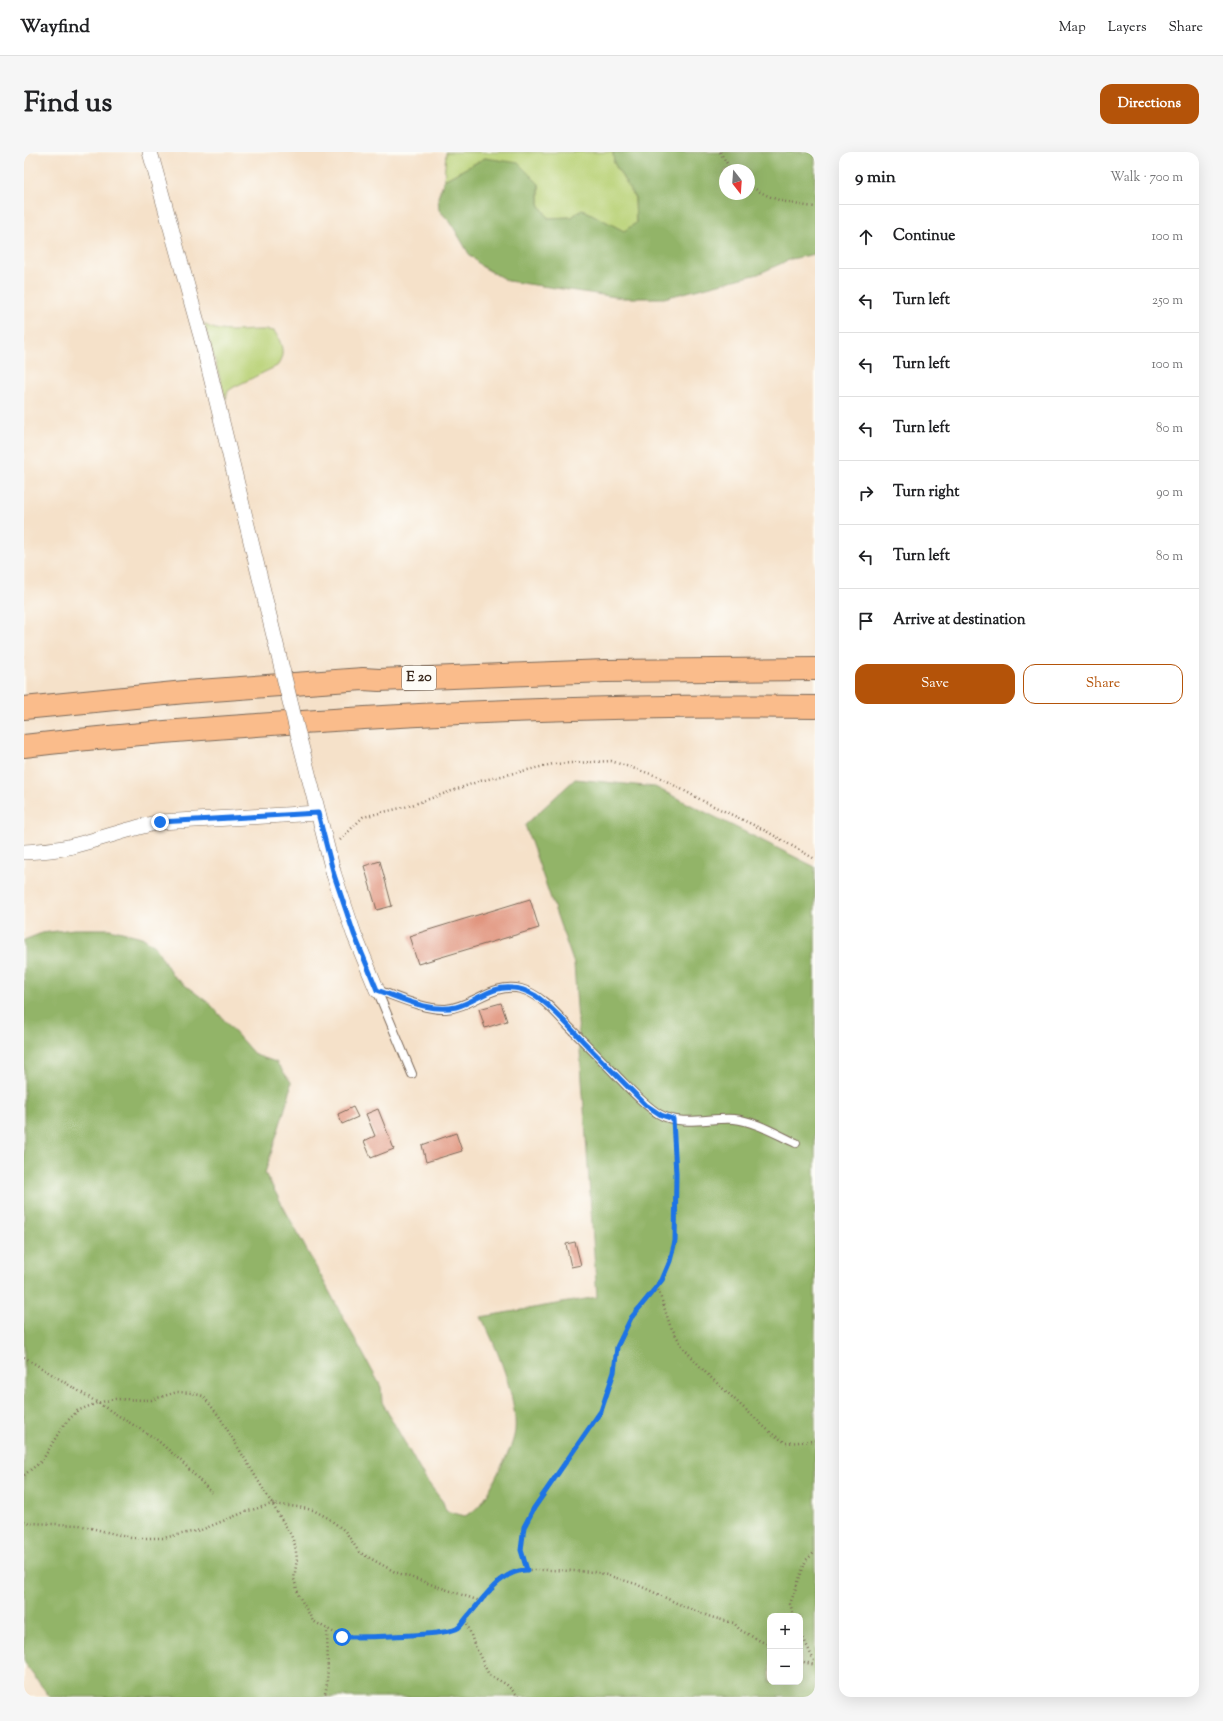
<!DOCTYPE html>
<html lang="en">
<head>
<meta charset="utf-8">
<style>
	:root { --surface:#fff; --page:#f6f6f6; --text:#202124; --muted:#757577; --line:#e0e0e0; --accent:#b45309 }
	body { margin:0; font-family:"Sorts Mill Goudy",serif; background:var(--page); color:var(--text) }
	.controls { position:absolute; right:12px; bottom:12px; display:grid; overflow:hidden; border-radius:8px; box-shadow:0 4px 16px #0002 }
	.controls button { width:36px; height:36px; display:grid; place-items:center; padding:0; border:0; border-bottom:1px solid var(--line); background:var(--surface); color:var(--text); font:20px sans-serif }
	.compass { position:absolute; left:695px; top:12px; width:36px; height:36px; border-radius:50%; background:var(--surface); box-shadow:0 4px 16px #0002; rotate:163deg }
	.stop { position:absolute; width:12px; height:12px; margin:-9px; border:3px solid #1a73e8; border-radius:50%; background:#fff }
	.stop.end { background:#1a73e8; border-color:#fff; box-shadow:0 1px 4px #0008 }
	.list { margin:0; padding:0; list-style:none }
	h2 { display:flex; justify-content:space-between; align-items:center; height:52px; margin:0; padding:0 16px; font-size:17px }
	h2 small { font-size:13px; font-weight:400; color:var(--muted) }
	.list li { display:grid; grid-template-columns:26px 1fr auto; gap:12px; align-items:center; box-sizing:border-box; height:64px; padding:0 16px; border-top:1px solid var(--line) }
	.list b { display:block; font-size:15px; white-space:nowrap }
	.list em { font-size:13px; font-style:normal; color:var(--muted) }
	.actions { display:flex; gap:8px; padding:12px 16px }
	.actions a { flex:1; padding:9px 0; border:1px solid var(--accent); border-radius:12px; text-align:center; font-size:14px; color:var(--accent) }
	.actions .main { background:var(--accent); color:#fff }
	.icon { flex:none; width:22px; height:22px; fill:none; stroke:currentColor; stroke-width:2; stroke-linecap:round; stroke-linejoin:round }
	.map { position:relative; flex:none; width:791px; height:1545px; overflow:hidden; border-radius:12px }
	header { display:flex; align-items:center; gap:24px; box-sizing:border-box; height:56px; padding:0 20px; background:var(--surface); border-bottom:1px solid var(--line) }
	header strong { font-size:19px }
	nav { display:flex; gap:22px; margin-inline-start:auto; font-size:14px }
	.intro { display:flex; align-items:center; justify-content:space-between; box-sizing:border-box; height:96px; padding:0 24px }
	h1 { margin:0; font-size:28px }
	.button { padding:10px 18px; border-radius:12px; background:var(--accent); color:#fff; font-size:14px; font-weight:700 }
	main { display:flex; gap:24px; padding:0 24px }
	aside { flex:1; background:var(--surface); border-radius:12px; box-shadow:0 4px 16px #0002 }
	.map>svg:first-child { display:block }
	.green { fill:#b9d277; stroke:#7a7e4a }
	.forest { fill:#92b468; stroke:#666f43; fill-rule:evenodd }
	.building { fill:#e1957f }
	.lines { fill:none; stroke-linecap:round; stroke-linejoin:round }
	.service-casing { stroke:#7c6a5a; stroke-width:10 }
	.minor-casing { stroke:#7c6a5a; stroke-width:16 }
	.motorway-casing { stroke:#7c6a5a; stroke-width:24 }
	.path { stroke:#7c6a5a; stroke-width:2.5; stroke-dasharray:1 3; stroke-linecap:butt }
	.service { stroke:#fff; stroke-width:8 }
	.minor { stroke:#fff; stroke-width:15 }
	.motorway { stroke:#fabc8b; stroke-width:22 }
	.minor-bridge-casing { stroke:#7c6a5a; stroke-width:16; stroke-linecap:butt }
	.minor-bridge { stroke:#fff; stroke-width:15 }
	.route { stroke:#1a73e8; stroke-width:5 }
	.labels { text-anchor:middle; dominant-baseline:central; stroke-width:3.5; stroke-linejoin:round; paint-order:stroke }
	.shield { fill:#fdfcf7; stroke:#75695f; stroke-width:1 }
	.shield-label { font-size:14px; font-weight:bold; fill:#3b2a1e }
</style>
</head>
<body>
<header>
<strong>Wayfind</strong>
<nav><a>Map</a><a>Layers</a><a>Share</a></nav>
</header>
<div class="intro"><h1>Find us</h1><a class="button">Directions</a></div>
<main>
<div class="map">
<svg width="791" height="1545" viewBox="0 0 791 1545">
	<rect width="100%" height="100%" fill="#fdfcf7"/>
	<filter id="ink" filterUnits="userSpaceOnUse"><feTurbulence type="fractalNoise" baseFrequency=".025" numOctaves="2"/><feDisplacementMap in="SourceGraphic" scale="8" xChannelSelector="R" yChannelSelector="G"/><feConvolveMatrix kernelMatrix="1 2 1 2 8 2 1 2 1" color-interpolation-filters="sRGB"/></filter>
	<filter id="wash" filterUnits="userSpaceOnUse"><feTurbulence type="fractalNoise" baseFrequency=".012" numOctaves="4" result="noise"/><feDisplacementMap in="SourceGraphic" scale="16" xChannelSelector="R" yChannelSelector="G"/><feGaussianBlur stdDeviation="0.9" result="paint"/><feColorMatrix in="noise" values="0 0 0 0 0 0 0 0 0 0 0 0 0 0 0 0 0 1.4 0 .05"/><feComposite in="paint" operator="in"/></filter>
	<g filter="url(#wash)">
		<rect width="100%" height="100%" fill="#f5e1c9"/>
		<g class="green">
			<path d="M422,0H589L590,11L611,46L612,71L600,80L558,57L548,65L524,66L515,52V32L461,6L420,28Z"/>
			<path d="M180,172C200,185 227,175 250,179C258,190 262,203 253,214L210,235L204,239L202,247Z"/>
		</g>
		<g class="forest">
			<path d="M589,0H791V102L767,107L734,122L640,146H599L484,129L457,114L445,102L427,71L415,58L414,45L420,28L461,6L494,11L515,32V52L524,66L548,65L558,57L600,79L612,71L611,46L590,11ZM701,18H725V42H701Z"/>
			<path d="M551,627L631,635L791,715V1545H26L0,1511V788L18,781L50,777H86L118,785L131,794L149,824L186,852L231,903L252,910L267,930L266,940L241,1021L357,1235L358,1250L400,1325L419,1350L422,1359L441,1364C457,1357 464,1341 471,1327C478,1312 489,1295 491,1279C494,1248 472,1192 457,1165L573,1145L550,812L501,673ZM746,1464H776V1530H746Z"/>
		</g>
		<g id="blocks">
			<g class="building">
				<path d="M356,709L368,754L353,758L340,714Z"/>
				<path d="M506,747L515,776L394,812L385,784Z"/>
				<path d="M477,851L483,869L461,876L455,857Z"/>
				<path d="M329,955L334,965L318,972L314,962Z"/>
				<path d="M354,957L370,997L347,1006L340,989L351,984L342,962Z"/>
				<path d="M432,981L438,999L402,1010L398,993Z"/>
				<path d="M551,1090L557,1113L547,1115L542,1092Z"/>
			</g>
		</g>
	</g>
	<g filter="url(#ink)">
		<use href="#blocks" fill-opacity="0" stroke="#7c6a5a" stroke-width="1"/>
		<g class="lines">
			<g class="service-casing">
				<g id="service">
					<path d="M353,838C373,845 401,858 422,857C449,855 468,830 497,837C516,842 531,860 544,874C560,890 577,907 593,924C606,937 619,952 635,962C657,975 687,965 710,967C731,969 752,982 772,991"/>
					<path d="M353,838L388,922"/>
				</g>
			</g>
			<g class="minor-casing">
				<g id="minor">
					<path d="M126,0L178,188L259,521"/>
					<path d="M274,582L310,723L330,782L353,838"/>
					<path d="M0,700C18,699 35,698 52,693C80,686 107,676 136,670L294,661"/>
				</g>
			</g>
			<g class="motorway-casing">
				<g id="motorway">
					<path d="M0,556L161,540L339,527L355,528L581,519L791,517"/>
					<path d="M0,594C98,582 196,575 294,569C459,558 625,553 791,555"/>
				</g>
			</g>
			<g class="path">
				<path d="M696,0L707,18"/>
				<path d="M725,33C747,48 765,52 791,55"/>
				<path d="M316,688L339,665L385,654L456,629L529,612L587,609L633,624L681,650L742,679L791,707"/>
				<path d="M633,1134L646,1173L658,1194L681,1220L747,1281L762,1291L791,1289"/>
				<path d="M0,1205L132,1287L157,1309L188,1341"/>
				<path d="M0,1323L18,1309L38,1275L53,1259L73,1251L91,1247L127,1248L153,1240L168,1241L179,1244L195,1264L267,1383L271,1393L273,1407L270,1427L275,1444L289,1469L318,1485H352L417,1481L434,1476L477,1427L495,1418H527L573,1420L612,1432L659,1454L687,1465L710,1471L716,1478L746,1494"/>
				<path d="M0,1369L5,1371L55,1373L107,1386H139L177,1378L221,1360L248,1352L274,1355L289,1358L304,1366L321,1379L335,1400L371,1420L456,1449"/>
				<path d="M503,1418L497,1399L500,1375L510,1356L577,1259L590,1220L593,1195L607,1166L638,1128L646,1109L651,1089L652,1022L649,978"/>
				<path d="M770,1464L766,1452L782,1408L791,1400"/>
				<path d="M442,1468L450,1492L465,1523L482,1532L495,1545"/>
				<path d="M776,1479L791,1511"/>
				<path d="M776,1509L791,1513"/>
				<path d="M300,1545C306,1529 303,1495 303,1477"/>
			</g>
			<use href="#service" class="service"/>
			<use href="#minor" class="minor"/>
			<use href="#motorway" class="motorway"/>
			<g class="minor-bridge-casing">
				<path id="minor-bridge" d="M259,521L274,582"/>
			</g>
			<use href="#minor-bridge" class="minor-bridge"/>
		</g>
	</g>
	<g class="lines" filter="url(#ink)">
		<path class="route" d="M136,670L294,661L310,723L330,782L353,838C377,846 406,861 432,855C452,850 467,833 489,836C497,836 505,840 512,844C527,854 541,870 554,884C576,907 599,930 622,953L637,963L649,967L652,1022L651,1089L646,1109L638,1128L607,1166L593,1195L590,1220L577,1259L510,1356L500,1375L497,1398L503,1418C477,1418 460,1446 444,1464C441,1467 438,1473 434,1476C423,1484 337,1485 318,1485"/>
	</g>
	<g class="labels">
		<rect class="shield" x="378" y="514" width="34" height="24" rx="3"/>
		<g class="shield-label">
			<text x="395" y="526">E 20</text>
		</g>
	</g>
</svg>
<div class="controls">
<button>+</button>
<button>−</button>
</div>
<svg class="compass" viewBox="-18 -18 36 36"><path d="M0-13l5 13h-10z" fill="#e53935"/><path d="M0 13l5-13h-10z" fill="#757577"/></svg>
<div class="stop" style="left:318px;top:1485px"></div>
<div class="stop end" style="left:136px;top:670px"></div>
</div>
<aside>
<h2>9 min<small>Walk · 700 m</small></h2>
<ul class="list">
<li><svg class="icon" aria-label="ahead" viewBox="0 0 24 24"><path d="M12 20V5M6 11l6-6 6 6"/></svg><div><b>Continue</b></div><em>100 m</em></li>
<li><svg class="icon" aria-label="left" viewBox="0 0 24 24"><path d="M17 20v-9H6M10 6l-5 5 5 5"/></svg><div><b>Turn left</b></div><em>250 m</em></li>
<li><svg class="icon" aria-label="left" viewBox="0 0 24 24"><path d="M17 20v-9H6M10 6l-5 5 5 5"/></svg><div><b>Turn left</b></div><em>100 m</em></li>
<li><svg class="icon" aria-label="left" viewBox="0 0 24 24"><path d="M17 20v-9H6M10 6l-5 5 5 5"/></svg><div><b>Turn left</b></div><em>80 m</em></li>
<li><svg class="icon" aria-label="right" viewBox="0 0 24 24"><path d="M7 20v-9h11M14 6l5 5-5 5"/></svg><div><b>Turn right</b></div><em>90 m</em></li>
<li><svg class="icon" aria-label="left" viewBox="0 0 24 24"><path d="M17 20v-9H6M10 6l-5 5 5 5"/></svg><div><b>Turn left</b></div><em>80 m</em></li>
<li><svg class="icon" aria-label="arrive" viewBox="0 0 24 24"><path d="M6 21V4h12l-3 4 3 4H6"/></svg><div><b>Arrive at destination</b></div></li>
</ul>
<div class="actions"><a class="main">Save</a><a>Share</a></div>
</aside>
</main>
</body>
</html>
